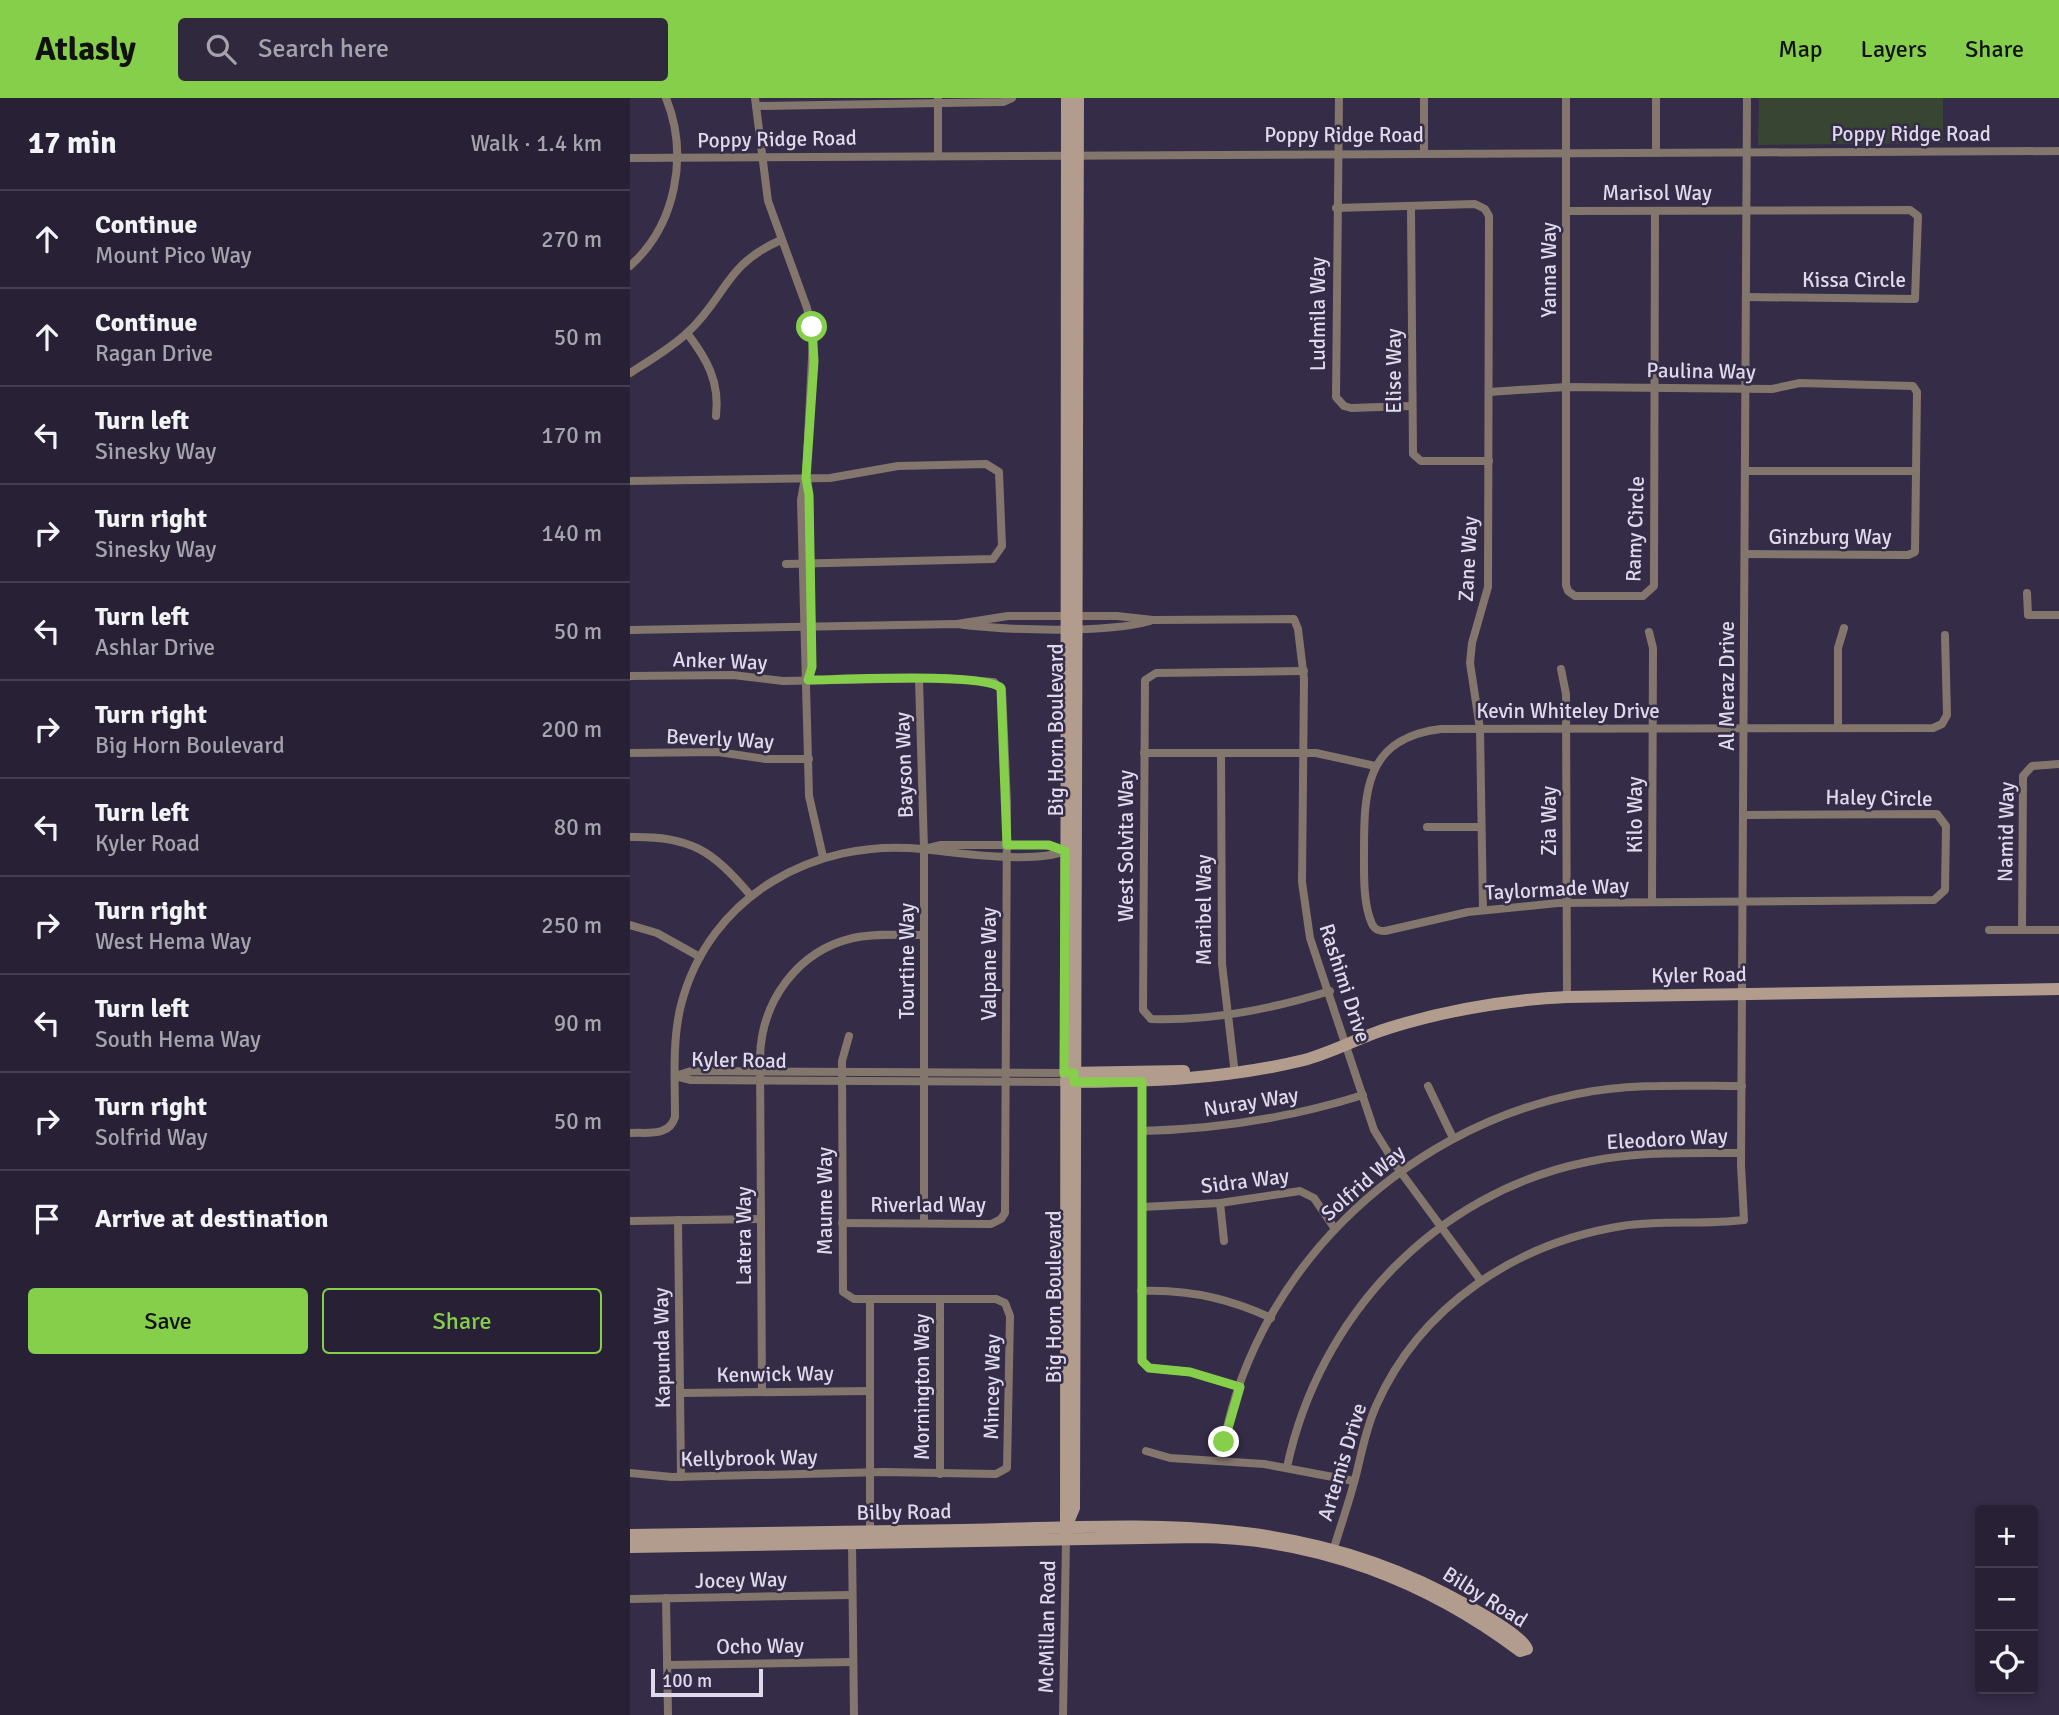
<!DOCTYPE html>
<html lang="en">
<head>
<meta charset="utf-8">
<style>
	:root { --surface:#282136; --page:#30293e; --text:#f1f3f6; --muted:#a5a3ad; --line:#443e51; --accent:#86cf4b }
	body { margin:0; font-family:Signika,sans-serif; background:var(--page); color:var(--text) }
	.controls { position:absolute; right:21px; bottom:21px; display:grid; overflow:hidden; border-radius:7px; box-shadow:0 4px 10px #0003 }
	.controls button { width:63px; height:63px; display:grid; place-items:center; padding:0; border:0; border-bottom:2px solid var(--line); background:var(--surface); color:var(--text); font:35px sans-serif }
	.scale { position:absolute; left:21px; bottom:18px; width:112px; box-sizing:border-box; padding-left:7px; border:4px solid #ded9eb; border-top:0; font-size:19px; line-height:24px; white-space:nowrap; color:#ded9eb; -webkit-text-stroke:5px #352c48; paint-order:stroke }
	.stop { position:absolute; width:21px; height:21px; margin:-16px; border:5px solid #86cf4b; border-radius:50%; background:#fff }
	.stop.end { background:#86cf4b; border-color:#fff; box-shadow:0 2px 7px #0008 }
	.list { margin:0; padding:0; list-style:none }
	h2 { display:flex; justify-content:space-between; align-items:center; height:91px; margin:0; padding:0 28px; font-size:30px }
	h2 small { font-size:23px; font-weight:400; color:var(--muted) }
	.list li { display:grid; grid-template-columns:46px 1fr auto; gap:21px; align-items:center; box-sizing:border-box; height:98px; padding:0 28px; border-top:2px solid var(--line) }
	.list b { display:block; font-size:26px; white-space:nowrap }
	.list p { margin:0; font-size:23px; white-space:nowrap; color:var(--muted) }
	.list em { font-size:23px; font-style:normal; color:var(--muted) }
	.actions { display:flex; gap:14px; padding:21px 28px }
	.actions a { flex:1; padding:16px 0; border:2px solid var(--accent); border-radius:7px; text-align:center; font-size:24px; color:var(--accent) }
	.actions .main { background:var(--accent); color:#111 }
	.icon { flex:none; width:38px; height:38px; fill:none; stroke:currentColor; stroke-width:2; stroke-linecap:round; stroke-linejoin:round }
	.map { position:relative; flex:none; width:1429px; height:1617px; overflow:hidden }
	header { display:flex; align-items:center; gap:42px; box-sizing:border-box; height:98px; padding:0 35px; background:var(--accent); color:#111 }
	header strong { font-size:33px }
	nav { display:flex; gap:38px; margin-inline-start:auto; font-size:24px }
	.search { width:490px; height:63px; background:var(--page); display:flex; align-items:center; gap:18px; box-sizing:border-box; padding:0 24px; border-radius:7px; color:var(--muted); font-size:26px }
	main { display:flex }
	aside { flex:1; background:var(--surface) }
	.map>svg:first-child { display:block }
	.green { fill:#394533 }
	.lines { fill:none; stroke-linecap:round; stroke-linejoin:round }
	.street { stroke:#83766d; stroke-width:8 }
	.secondary { stroke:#b19c8d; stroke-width:12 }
	.route { stroke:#86cf4b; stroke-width:9 }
	.labels { text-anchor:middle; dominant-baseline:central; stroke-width:5; stroke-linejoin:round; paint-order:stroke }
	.street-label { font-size:21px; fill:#ded9eb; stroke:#352c48 }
</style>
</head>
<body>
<header>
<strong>Atlasly</strong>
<div class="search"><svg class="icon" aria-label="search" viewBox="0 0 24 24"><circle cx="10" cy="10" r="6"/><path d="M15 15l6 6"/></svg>Search here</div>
<nav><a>Map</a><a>Layers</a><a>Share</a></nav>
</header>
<main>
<aside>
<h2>17 min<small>Walk · 1.4 km</small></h2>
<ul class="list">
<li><svg class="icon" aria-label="ahead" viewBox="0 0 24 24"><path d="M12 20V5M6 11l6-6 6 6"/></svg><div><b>Continue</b><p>Mount Pico Way</p></div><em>270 m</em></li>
<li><svg class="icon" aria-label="ahead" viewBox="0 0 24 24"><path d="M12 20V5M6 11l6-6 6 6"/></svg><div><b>Continue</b><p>Ragan Drive</p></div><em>50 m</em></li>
<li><svg class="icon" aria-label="left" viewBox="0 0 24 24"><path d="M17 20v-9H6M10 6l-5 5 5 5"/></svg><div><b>Turn left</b><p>Sinesky Way</p></div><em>170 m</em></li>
<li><svg class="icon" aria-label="right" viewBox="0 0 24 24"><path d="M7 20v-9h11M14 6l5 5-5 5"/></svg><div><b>Turn right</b><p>Sinesky Way</p></div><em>140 m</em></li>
<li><svg class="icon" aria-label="left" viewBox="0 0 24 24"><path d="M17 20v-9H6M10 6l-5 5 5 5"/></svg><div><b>Turn left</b><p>Ashlar Drive</p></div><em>50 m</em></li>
<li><svg class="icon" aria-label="right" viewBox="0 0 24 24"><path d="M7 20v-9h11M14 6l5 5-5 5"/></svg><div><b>Turn right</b><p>Big Horn Boulevard</p></div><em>200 m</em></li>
<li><svg class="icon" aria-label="left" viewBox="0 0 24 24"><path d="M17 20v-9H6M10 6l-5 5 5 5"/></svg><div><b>Turn left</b><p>Kyler Road</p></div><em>80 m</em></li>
<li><svg class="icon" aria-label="right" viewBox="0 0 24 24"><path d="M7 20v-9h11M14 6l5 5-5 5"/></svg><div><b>Turn right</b><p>West Hema Way</p></div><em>250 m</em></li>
<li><svg class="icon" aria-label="left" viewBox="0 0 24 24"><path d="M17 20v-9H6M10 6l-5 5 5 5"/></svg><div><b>Turn left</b><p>South Hema Way</p></div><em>90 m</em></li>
<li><svg class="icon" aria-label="right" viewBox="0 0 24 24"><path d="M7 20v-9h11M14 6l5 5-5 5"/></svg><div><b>Turn right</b><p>Solfrid Way</p></div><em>50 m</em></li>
<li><svg class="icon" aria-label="arrive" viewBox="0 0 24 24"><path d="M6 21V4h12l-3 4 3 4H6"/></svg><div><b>Arrive at destination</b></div></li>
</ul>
<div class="actions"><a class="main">Save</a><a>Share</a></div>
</aside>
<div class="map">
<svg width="1429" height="1617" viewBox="0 0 1429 1617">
	<rect width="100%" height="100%" fill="#352c48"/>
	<path class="green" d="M1129,0H1313V45L1128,47Z"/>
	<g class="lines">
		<g class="street">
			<path d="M125,0L138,103L177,210L183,240L176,380L179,397L182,569L178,582"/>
			<path d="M308,0V57"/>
			<path d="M709,0L706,299L714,308L721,310L781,308"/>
			<path d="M936,0V487L938,493L945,498H1013L1024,488L1025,113"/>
			<path d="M1026,0V55"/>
			<path d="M126,8L373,4L382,0"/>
			<path d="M794,55V0"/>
			<path d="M0,60L1429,53"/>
			<path d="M706,110L845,106L855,111L859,118L858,489L842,545L840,565L850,631L853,812"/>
			<path d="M781,110L783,356L791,363H859"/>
			<path d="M937,113L1280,112L1288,118L1285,201L1117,199"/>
			<path d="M0,168C46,127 59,57 36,0"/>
			<path d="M57,235C77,261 90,284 86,318"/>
			<path d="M0,275C19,263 41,250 57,235C97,198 94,167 151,142"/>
			<path d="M859,294L936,289L1142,291L1170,285L1283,288L1287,294L1285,454L1278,457L1115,456"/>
			<path d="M1116,373H1286"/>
			<path d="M175,380L171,402L179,698L193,759"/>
			<path d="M0,383L200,380L268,368L356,366L369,374L372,448L363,461L156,466"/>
			<path d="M1397,495L1398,517H1429"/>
			<path d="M327,526L378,518H487L523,522L664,521L668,531L674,581L672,784L680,840L744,1032L767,1069L851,1183"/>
			<path d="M0,532L327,526C373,532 476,536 520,523"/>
			<path d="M1019,534L1023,550L1022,804"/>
			<path d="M931,571L936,596L937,899"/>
			<path d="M674,573L526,575L515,582L513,912L521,921C582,923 642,911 700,893"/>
			<path d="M0,578L103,577L153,583L311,580L364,584L372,592L377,705L375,1115L371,1121L361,1126L212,1125"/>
			<path d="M289,581L294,751V1125"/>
			<path d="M1208,630V550L1214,530"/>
			<path d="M0,655L88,654L136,661H179"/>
			<path d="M514,655H686L745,668"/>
			<path d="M591,655L592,866L604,968"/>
			<path d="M1114,717L1307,716L1316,728L1315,792L1304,802L928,805L838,814L755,833C749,833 745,832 742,826C733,806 734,777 734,756C734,695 734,640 811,631L1303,630L1312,626L1317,617L1315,537"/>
			<path d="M797,729H851"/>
			<path d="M0,739C61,738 82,752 121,798"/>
			<path d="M294,751L311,747H415L435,753"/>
			<path d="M0,827L27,835L70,859"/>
			<path d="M1359,832H1429"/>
			<path d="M1392,832L1393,678L1402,668L1429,666"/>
			<path d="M45,978L61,982L434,984"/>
			<path d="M45,978L61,973L434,975"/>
			<path d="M512,984V1263L519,1270L560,1274L610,1289"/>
			<path d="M798,988L823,1040"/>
			<path d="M512,1033C588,1031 660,1020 733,997"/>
			<path d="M0,1035C18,1034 39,1039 45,1019C45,982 42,943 51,907C79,798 184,740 292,751C326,755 404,766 435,753"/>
			<path d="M590,1105L594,1143"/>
			<path d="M512,1109L590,1105L670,1093L684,1100L705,1131"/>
			<path d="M48,1122L51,1379"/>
			<path d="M0,1123L131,1121"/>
			<path d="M511,1193C557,1191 599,1200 641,1220"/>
			<path d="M310,1201V1376"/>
			<path d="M132,1294L130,960C131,904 167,853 223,840C246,835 271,837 294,837"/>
			<path d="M50,1295L240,1293"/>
			<path d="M516,1353L540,1360L634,1366L724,1383"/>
			<path d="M591,1361C618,1179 769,1032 947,996C1001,985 1057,988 1112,988"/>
			<path d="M657,1369C689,1219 804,1095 957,1064C1008,1053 1059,1055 1111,1055"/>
			<path d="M0,1375L42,1379L254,1374L366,1376L377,1370L380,1218L375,1205L366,1201H224L213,1194L212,963L219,938"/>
			<path d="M240,1434V1201"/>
			<path d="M222,1445L224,1617"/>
			<path d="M704,1450C712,1423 722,1396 728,1369C733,1348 737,1328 746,1308C790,1208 886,1145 992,1128C1032,1122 1073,1127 1114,1122L1111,1067L1117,0"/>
			<path d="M36,1500L38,1617"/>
			<path d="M0,1501L222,1497"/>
			<path d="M37,1567L223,1564"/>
			<path d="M433,1617L436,1442"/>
		</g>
		<g class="secondary">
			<path d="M436,975L554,973"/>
			<path d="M436,984C517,984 596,981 674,962C703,954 730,939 759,930C817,912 875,902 937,899L1429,891"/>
			<path d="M436,1429L444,1410L448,0"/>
			<path d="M0,1437C111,1436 222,1434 333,1432C517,1428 671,1412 838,1508C852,1516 891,1537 897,1551L890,1553C797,1483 686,1440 568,1439L0,1449"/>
			<path d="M436,1438L437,0"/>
		</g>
	</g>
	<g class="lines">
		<path class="route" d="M182,229L184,263L176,380L179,397L182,569L178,582C208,582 355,574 371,590L377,747H419L435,753L434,975H444V984H512V1263L519,1270L560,1274L610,1289L594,1344"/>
	</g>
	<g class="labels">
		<g class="street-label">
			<text x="1281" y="36">Poppy Ridge Road</text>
			<text x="714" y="37">Poppy Ridge Road</text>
			<text transform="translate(147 41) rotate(-1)">Poppy Ridge Road</text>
			<text x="1027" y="95">Marisol Way</text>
			<text transform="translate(919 172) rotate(-90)">Yanna Way</text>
			<text x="1224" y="182">Kissa Circle</text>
			<text transform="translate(688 216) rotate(-90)">Ludmila Way</text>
			<text transform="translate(764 273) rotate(-90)">Elise Way</text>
			<text transform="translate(1071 273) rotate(1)">Paulina Way</text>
			<text transform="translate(1005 431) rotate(-88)">Ramy Circle</text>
			<text x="1200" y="439">Ginzburg Way</text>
			<text transform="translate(838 461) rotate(-87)">Zane Way</text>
			<text transform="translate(90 563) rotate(2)">Anker Way</text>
			<text transform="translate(1097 588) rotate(-90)">Al Meraz Drive</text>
			<text x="938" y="613">Kevin Whiteley Drive</text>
			<text transform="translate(426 632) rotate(-90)">Big Horn Boulevard</text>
			<text transform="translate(90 641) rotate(3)">Beverly Way</text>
			<text transform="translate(274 667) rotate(-92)">Bayson Way</text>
			<text transform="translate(1249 700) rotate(1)">Haley Circle</text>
			<text transform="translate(1005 717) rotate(-90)">Kilo Way</text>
			<text transform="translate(919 723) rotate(-90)">Zia Way</text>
			<text transform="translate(1376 734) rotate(-89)">Namid Way</text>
			<text transform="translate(496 748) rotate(-90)">West Solvita Way</text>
			<text transform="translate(927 791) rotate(-3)">Taylormade Way</text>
			<text transform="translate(574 812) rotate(-90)">Maribel Way</text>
			<text transform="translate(277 863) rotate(-90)">Tourtine Way</text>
			<text transform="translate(359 866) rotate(-90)">Valpane Way</text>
			<text transform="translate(1069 877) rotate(-1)">Kyler Road</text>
			<text transform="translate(715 885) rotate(72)">Rashimi Drive</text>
			<text transform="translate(109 962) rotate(1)">Kyler Road</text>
			<text transform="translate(621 1004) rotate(-9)">Nuray Way</text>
			<text transform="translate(1037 1041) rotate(-3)">Eleodoro Way</text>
			<text transform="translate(615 1083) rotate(-7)">Sidra Way</text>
			<text transform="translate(733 1085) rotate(-41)">Solfrid Way</text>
			<text transform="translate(195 1103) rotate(-90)">Maume Way</text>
			<text x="298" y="1107">Riverlad Way</text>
			<text transform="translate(114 1138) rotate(-90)">Latera Way</text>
			<text transform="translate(424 1199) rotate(-90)">Big Horn Boulevard</text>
			<text transform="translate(32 1250) rotate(-91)">Kapunda Way</text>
			<text transform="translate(145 1276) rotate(-1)">Kenwick Way</text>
			<text transform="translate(292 1289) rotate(-90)">Mornington Way</text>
			<text transform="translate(362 1289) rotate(-89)">Mincey Way</text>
			<text transform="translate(119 1360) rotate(-1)">Kellybrook Way</text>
			<text transform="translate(712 1364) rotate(-73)">Artemis Drive</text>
			<text transform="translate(274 1414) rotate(-1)">Bilby Road</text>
			<text transform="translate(111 1482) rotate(-1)">Jocey Way</text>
			<text transform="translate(855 1499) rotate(32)">Bilby Road</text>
			<text transform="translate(417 1529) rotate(-89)">McMillan Road</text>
			<text transform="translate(130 1548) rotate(-1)">Ocho Way</text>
		</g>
	</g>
</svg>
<div class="controls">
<button>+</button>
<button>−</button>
<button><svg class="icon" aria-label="locate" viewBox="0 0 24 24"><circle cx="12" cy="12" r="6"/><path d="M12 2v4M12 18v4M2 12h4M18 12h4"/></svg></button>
</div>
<div class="scale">100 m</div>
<div class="stop" style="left:182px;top:229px"></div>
<div class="stop end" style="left:594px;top:1344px"></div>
</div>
</main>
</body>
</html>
